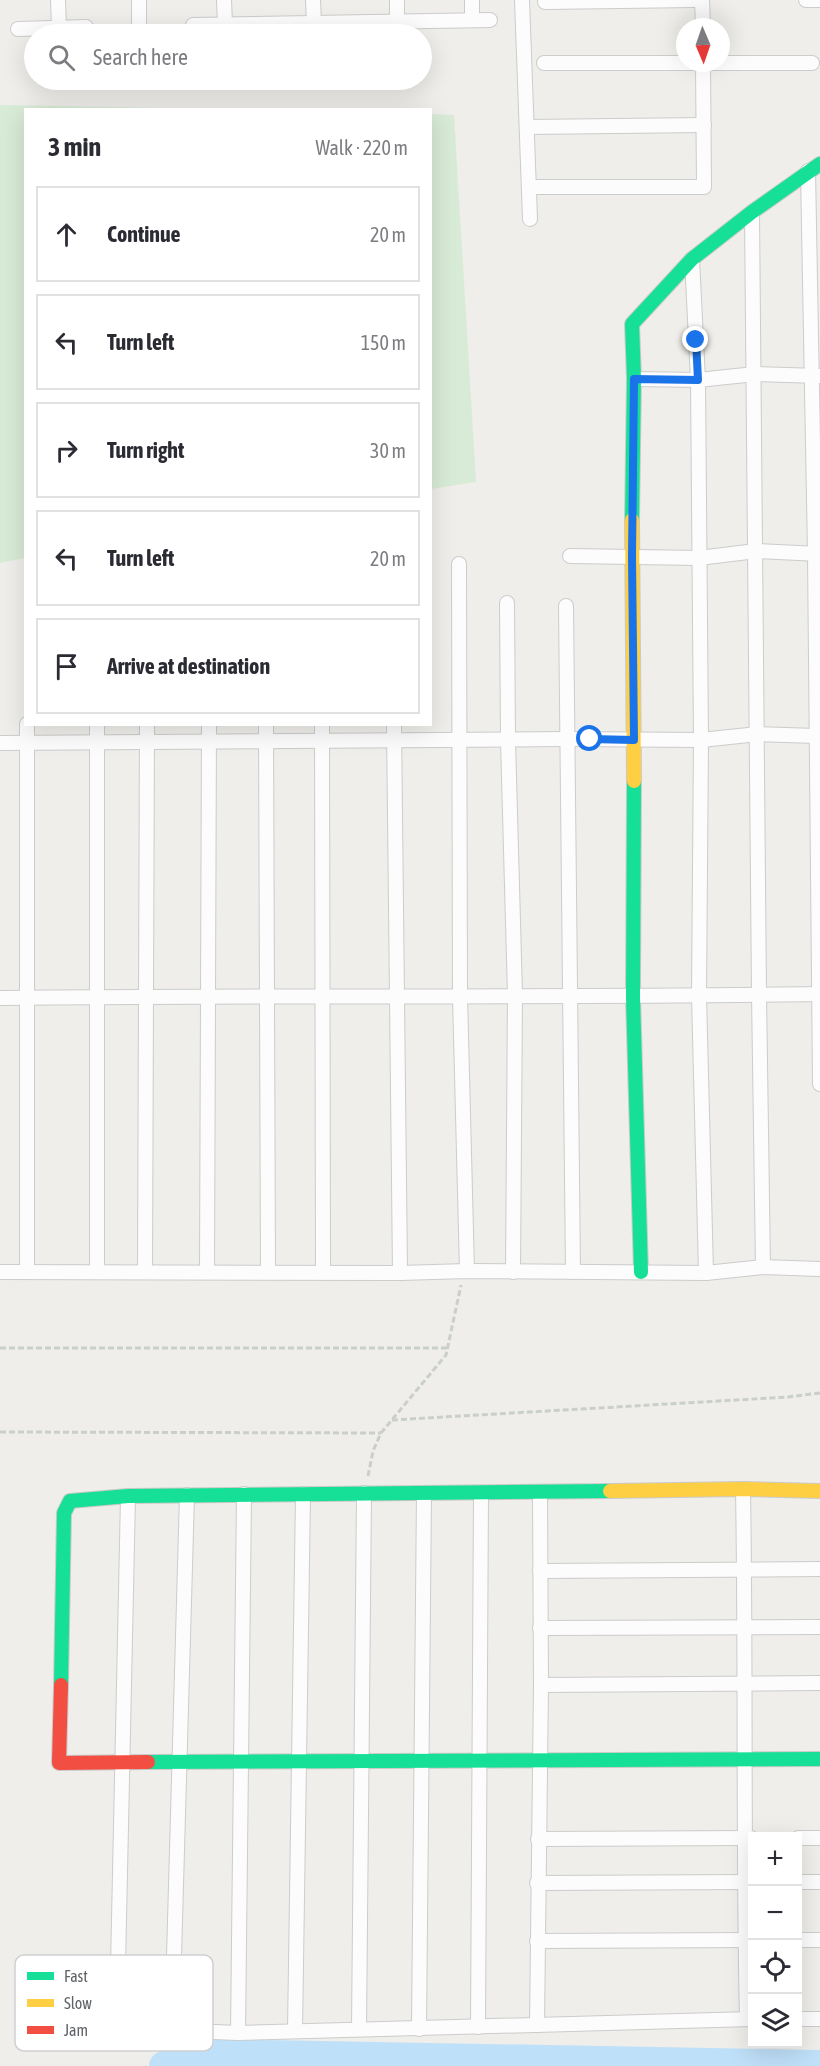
<!DOCTYPE html>
<html lang="en">
<head>
<meta charset="utf-8">
<style>
	:root { --surface:#fff; --page:#f2f2f3; --text:#2b2b33; --muted:#7c7c81; --line:#e1e1e2 }
	body { margin:0; font-family:"Asap Condensed",sans-serif; background:var(--page); color:var(--text) }
	.controls { position:absolute; right:18px; bottom:18px; display:grid; overflow:hidden; border-radius:0px; box-shadow:0 6px 24px #0002 }
	.controls button { width:54px; height:54px; display:grid; place-items:center; padding:0; border:0; border-bottom:2px solid var(--line); background:var(--surface); color:var(--text); font:30px sans-serif }
	.compass { position:absolute; left:676px; top:18px; width:54px; height:54px; border-radius:50%; background:var(--surface); box-shadow:0 6px 24px #0002; rotate:178deg }
	.stop { position:absolute; width:18px; height:18px; margin:-14px; border:4px solid #1a73e8; border-radius:50%; background:#fff }
	.stop.end { background:#1a73e8; border-color:#fff; box-shadow:0 2px 6px #0008 }
	.list { margin:0; padding:0; list-style:none }
	h2 { display:flex; justify-content:space-between; align-items:center; height:78px; margin:0; padding:0 24px; font-size:26px }
	h2 small { font-size:20px; font-weight:400; color:var(--muted) }
	.list li { display:grid; grid-template-columns:39px 1fr auto; gap:18px; align-items:center; box-sizing:border-box; height:96px; margin:0 12px 12px; padding:0 12px; border:2px solid var(--line); border-radius:0px }
	.list b { display:block; font-size:22px; white-space:nowrap }
	.list em { font-size:20px; font-style:normal; color:var(--muted) }
	.icon { flex:none; width:33px; height:33px; fill:none; stroke:currentColor; stroke-width:2; stroke-linecap:round; stroke-linejoin:round }
	.map { position:relative; flex:none; width:820px; height:2066px; overflow:hidden }
	.search { position:absolute; background:var(--surface); box-shadow:0 6px 24px #0002; left:24px; top:24px; width:408px; height:66px; display:flex; align-items:center; gap:15px; box-sizing:border-box; padding:0 21px; border-radius:33px; color:var(--muted); font-size:22px }
	.panel { position:absolute; background:var(--surface); box-shadow:0 6px 24px #0002; left:24px; top:108px; width:408px; height:618px; border-radius:0px }
	.map>svg:first-child { display:block }
	.green { fill:#d8ebd6 }
	.lines { fill:none; stroke-linecap:round; stroke-linejoin:round }
	.river { stroke:#bfe0f9; stroke-width:30 }
	.street-casing { stroke:#cbcccc; stroke-width:16 }
	.fast-casing { stroke:#cacacb; stroke-width:16 }
	.slow-casing { stroke:#cacacb; stroke-width:16 }
	.jam-casing { stroke:#cacacb; stroke-width:16 }
	.path { stroke:#cacfcc; stroke-width:3; stroke-dasharray:6 3; stroke-linecap:butt }
	.street { stroke:#fdfcfc; stroke-width:14 }
	.fast { stroke:#16e098; stroke-width:14 }
	.slow { stroke:#ffcf43; stroke-width:14 }
	.jam { stroke:#f24e42; stroke-width:14 }
	.route { stroke:#1a73e8; stroke-width:8 }
	.key { fill:#fff; stroke:#cfd0d2; stroke-width:1.5 }
	.key-label { font-size:16px; fill:#5f6368 }
</style>
</head>
<body>
<div class="map">
<svg width="820" height="2066" viewBox="0 0 820 2066">
	<rect width="100%" height="100%" fill="#efeeea"/>
	<g class="green">
		<path d="M0,105L221,109L26,110L25,558L0,563Z"/>
		<path d="M431,114L454,115L476,482L431,489Z"/>
	</g>
	<g class="lines">
		<path class="river" d="M164,2066L212,2054L820,2065"/>
		<g class="street-casing">
			<g id="street">
				<path d="M58,0L59,28"/>
				<path d="M139,0V34"/>
				<path d="M224,0L225,24"/>
				<path d="M313,0L314,23"/>
				<path d="M397,0V21"/>
				<path d="M472,0V20"/>
				<path d="M522,0L530,219"/>
				<path d="M702,0L703,27"/>
				<path d="M806,0H820"/>
				<path d="M545,2L695,0"/>
				<path d="M193,25L490,20"/>
				<path d="M18,29L86,27"/>
				<path d="M544,63H812"/>
				<path d="M527,127L704,125"/>
				<path d="M808,171L815,553L820,1084"/>
				<path d="M529,187H704L703,63"/>
				<path d="M752,212L759,994L763,1267"/>
				<path d="M692,259L698,380L701,740L699,995L706,1273"/>
				<path d="M634,379L698,380L755,374L820,376"/>
				<path d="M570,556L699,558L756,551L820,554"/>
				<path d="M459,564L460,996L467,1271"/>
				<path d="M507,603L508,740L515,995L513,1272"/>
				<path d="M566,606L573,1272"/>
				<path d="M97,724V1272"/>
				<path d="M266,724L268,1272"/>
				<path d="M322,724L323,1272"/>
				<path d="M394,724L400,1273"/>
				<path d="M0,743L567,739L701,740L758,734L816,736L820,733"/>
				<path d="M0,998C273,995 547,998 820,994"/>
				<path d="M0,1272L400,1273L467,1271L706,1273L763,1267L820,1269"/>
				<path d="M27,1272V724"/>
				<path d="M145,1272L147,724"/>
				<path d="M207,1272L209,724"/>
				<path d="M743,1489C746,1666 743,1842 747,2019"/>
				<path d="M540,1571L820,1569"/>
				<path d="M540,1628L820,1627"/>
				<path d="M541,1685L820,1683"/>
				<path d="M798,1838H820"/>
				<path d="M538,1839L751,1838"/>
				<path d="M798,1882H820"/>
				<path d="M537,1883L752,1882"/>
				<path d="M798,1940H820"/>
				<path d="M537,1941L752,1940"/>
				<path d="M88,2005L117,2014L191,2031L238,2033L752,2019"/>
				<path d="M117,2014L128,1496"/>
				<path d="M798,2019H820"/>
				<path d="M537,2025L541,1685L540,1492"/>
				<path d="M172,2027L187,1495"/>
				<path d="M478,2027L481,1493"/>
				<path d="M359,2029L364,1493"/>
				<path d="M419,2029L424,1493"/>
				<path d="M295,2031L303,1494"/>
				<path d="M238,2033L244,1494"/>
			</g>
		</g>
		<g class="fast-casing">
			<g id="fast">
				<path d="M632,520L634,379L632,324L692,259L752,212L820,164"/>
				<path d="M634,781L633,997L641,1272"/>
				<path d="M61,1685L64,1513L70,1501L128,1496L610,1491"/>
				<path d="M148,1762L820,1759"/>
			</g>
		</g>
		<g class="slow-casing">
			<g id="slow">
				<path d="M632,520L634,781"/>
				<path d="M610,1491L743,1489L820,1491"/>
			</g>
		</g>
		<g class="jam-casing">
			<path id="jam" d="M61,1685L59,1763L148,1762"/>
		</g>
		<g class="path">
			<path d="M0,1348H448"/>
			<path d="M392,1420L788,1397L820,1393"/>
			<path d="M0,1432L381,1433"/>
			<path d="M368,1476L373,1451L381,1433L446,1355L461,1285"/>
		</g>
		<use href="#street" class="street"/>
		<use href="#fast" class="fast"/>
		<use href="#slow" class="slow"/>
		<use href="#jam" class="jam"/>
	</g>
	<g class="lines">
		<path class="route" d="M590,739L634,740L632,557L634,379L698,380L696,340"/>
	</g>
	<rect x="15" y="1955" width="198" height="96" rx="9" class="key"/>
	<rect x="27" y="1972" width="27" height="8" fill="#16e098"/>
	<rect x="27" y="1999" width="27" height="8" fill="#ffcf43"/>
	<rect x="27" y="2026" width="27" height="8" fill="#f24e42"/>
	<g class="key-label">
		<text x="64" y="1982">Fast</text>
		<text x="64" y="2009">Slow</text>
		<text x="64" y="2036">Jam</text>
	</g>
</svg>
<div class="controls">
<button>+</button>
<button>−</button>
<button><svg class="icon" aria-label="locate" viewBox="0 0 24 24"><circle cx="12" cy="12" r="6"/><path d="M12 2v4M12 18v4M2 12h4M18 12h4"/></svg></button>
<button><svg class="icon" aria-label="layers" viewBox="0 0 24 24"><path d="M12 4l9 5-9 5-9-5zM3 14l9 5 9-5"/></svg></button>
</div>
<svg class="compass" viewBox="-18 -18 36 36"><path d="M0-13l5 13h-10z" fill="#e53935"/><path d="M0 13l5-13h-10z" fill="#7c7c81"/></svg>
<div class="stop" style="left:590px;top:739px"></div>
<div class="stop end" style="left:696px;top:340px"></div>
<div class="search"><svg class="icon" aria-label="search" viewBox="0 0 24 24"><circle cx="10" cy="10" r="6"/><path d="M15 15l6 6"/></svg>Search here</div>
<section class="panel">
<h2>3 min<small>Walk · 220 m</small></h2>
<ul class="list">
<li><svg class="icon" aria-label="ahead" viewBox="0 0 24 24"><path d="M12 20V5M6 11l6-6 6 6"/></svg><div><b>Continue</b></div><em>20 m</em></li>
<li><svg class="icon" aria-label="left" viewBox="0 0 24 24"><path d="M17 20v-9H6M10 6l-5 5 5 5"/></svg><div><b>Turn left</b></div><em>150 m</em></li>
<li><svg class="icon" aria-label="right" viewBox="0 0 24 24"><path d="M7 20v-9h11M14 6l5 5-5 5"/></svg><div><b>Turn right</b></div><em>30 m</em></li>
<li><svg class="icon" aria-label="left" viewBox="0 0 24 24"><path d="M17 20v-9H6M10 6l-5 5 5 5"/></svg><div><b>Turn left</b></div><em>20 m</em></li>
<li><svg class="icon" aria-label="arrive" viewBox="0 0 24 24"><path d="M6 21V4h12l-3 4 3 4H6"/></svg><div><b>Arrive at destination</b></div></li>
</ul>
</section>
</div>
</body>
</html>
